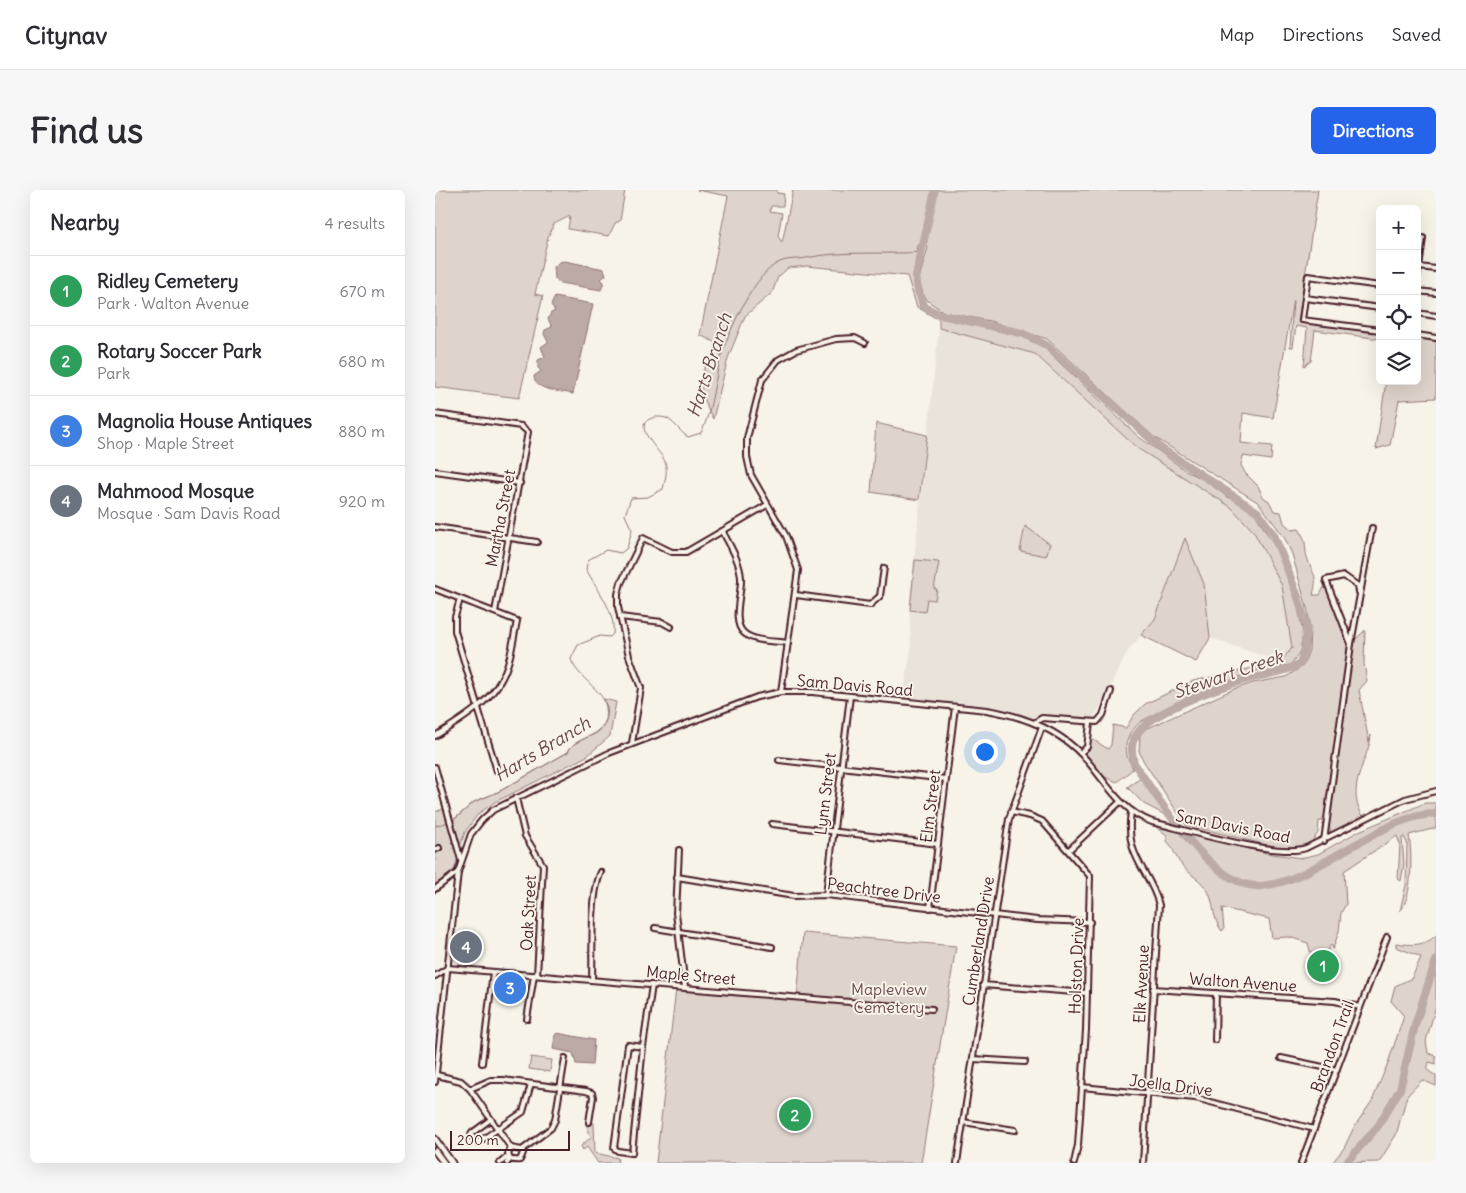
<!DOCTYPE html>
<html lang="en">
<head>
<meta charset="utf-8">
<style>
	:root { --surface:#fff; --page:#f7f7f7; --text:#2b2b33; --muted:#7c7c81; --line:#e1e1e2; --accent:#2563eb }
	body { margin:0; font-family:Delius,sans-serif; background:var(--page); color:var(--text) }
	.controls { position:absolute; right:15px; top:15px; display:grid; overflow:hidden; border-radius:8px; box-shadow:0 5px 20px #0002 }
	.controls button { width:45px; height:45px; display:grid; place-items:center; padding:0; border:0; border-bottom:1px solid var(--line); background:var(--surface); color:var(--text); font:25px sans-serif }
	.scale { position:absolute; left:15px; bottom:12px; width:120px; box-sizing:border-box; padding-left:5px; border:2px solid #4a1f2b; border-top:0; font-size:14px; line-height:18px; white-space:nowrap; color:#4a1f2b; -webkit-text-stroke:4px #f7f3e8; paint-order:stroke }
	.you { position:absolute; left:549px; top:561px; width:18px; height:18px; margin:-12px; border:4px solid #fff; border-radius:50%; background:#1a73e8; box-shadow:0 0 0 8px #1a73e833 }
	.badge { display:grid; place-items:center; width:32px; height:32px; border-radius:50%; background:var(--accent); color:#fff; font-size:16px; font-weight:700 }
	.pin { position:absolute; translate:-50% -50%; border:2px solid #fff; box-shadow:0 1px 5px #0006 }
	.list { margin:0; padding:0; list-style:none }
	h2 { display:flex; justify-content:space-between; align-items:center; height:65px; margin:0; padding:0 20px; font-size:21px }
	h2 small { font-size:16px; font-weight:400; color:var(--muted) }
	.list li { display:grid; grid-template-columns:32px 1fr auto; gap:15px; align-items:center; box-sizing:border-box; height:70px; padding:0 20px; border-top:1px solid var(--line) }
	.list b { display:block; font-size:19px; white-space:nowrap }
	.list p { margin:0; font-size:16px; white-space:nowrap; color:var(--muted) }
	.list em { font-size:16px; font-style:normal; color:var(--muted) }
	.icon { flex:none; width:28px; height:28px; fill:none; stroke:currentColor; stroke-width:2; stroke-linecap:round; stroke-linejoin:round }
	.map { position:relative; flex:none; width:1001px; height:973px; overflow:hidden; border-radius:8px }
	header { display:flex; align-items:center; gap:30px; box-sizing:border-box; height:70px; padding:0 25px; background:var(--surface); border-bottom:1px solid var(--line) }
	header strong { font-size:24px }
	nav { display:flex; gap:28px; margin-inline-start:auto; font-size:18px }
	.intro { display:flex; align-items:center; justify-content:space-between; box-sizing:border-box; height:120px; padding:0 30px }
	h1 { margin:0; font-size:35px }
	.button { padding:12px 22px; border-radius:8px; background:var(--accent); color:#fff; font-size:18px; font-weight:700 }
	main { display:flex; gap:30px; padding:0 30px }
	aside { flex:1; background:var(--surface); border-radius:8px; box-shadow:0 5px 20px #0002 }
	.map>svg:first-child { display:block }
	.built { fill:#eae3da }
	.green { fill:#ded4cc; stroke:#947a7c }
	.water { fill:#bcaaa7; stroke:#8e7275 }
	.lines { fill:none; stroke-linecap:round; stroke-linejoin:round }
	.stream { stroke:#8e7275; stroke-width:1 }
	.river { stroke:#bcaaa7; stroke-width:8 }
	.minor-casing { stroke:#4a1f2b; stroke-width:8 }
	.major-casing { stroke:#4a1f2b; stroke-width:9 }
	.minor { stroke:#f7f3e8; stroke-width:4 }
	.major { stroke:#f7f3e8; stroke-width:5 }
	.labels { text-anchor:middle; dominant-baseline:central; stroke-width:4; stroke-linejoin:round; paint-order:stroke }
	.street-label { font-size:16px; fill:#4a1f2b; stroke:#f7f3e8 }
	.park-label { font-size:16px; fill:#6f4c53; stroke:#f7f3e8 }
	.water-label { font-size:18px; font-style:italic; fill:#6c4950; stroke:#f7f3e8 }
</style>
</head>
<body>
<header>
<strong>Citynav</strong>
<nav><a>Map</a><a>Directions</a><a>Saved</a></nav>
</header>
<div class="intro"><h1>Find us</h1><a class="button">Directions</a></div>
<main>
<aside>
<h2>Nearby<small>4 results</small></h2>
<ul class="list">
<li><span class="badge" style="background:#2e9e5b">1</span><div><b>Ridley Cemetery</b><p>Park · Walton Avenue</p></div><em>670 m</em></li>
<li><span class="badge" style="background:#2e9e5b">2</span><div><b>Rotary Soccer Park</b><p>Park</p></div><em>680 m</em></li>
<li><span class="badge" style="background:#3f7fe0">3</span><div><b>Magnolia House Antiques</b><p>Shop · Maple Street</p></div><em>880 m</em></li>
<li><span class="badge" style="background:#6b7280">4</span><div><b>Mahmood Mosque</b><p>Mosque · Sam Davis Road</p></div><em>920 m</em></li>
</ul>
</aside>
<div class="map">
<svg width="1001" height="973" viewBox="0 0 1001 973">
	<rect width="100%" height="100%" fill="#f7f3e8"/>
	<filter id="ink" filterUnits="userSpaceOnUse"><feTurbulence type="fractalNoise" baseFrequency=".02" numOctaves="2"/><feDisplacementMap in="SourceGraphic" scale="10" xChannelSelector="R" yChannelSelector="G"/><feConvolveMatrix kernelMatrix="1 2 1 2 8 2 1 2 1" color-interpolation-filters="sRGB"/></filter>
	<g filter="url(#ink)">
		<path class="built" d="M504,138L600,164L702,258L796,317L819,342L847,396L857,458L845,472L720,429L693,461L658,530L605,525L599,530L556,519L468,508L476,458L474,416Z"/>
		<g class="green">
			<path d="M0,0H190L185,31L180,33L174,46L133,39L135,26L119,34L113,47L100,104L108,106L84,208L0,197Z"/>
			<path d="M262,0H342V3L349,4L348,16H336L335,21L347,23L343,46L347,53L358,0H883L863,132L945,143V149L880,140L876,171L869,176L872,138L861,136L858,157H855L858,110L838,228L808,223L806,253L837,256L836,270L808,266L806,275L810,283L823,296L828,307L834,311L839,321L846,322L849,333L857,340L864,339C874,354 868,358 873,370C879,387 883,385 878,405H885L889,397C909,425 917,454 909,488L913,485L916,454L930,440L929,474L932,491L924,500L934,552L936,545L935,552C928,578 911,603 929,627L896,643L893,631H884L883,643L878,650L873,654L853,658L836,656L751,635L709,572L704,561L705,545L711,539L799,499L818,493L851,487L868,476L874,460L875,438L873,422L857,364L849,347L824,313L719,247L612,149L555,131L509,122L493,111L488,104L484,89L493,57L483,55L478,87L485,117L506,127L588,147L608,157L704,247L750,280L769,290L794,308H802L819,322L839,355L860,404L864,423L868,444L865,461L859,471L854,475L816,482L734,516L705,532L695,543L691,554L692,566L698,579L682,592L670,587L650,563L657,549L673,559L676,555L678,535L691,538L698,526L710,514L758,491L845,472L857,458L847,396L819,342L796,317L702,258L600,164L504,138V130L482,117L472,86L372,76L353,78L343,87L337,103L310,126L293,168L278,229L266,204L269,178L283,154L265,145L293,6Z"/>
			<path d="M982,148L1001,150V208L964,210L955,255L941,259L951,191H982Z"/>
			<path d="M441,233L492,245L484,310L436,302Z"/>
			<path d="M590,336L615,354L611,366L585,361Z"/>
			<path d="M750,348L769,394L775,448L761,472L706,445L720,429Z"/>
			<path d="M480,370L504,372L499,399H502L500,410L492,409L490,422L475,420Z"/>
			<path d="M169,509L181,512L175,546L152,566L60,612L43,624L30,642L24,660L20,662L23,667L19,681L0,695V622L10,618L15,631L19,630L39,612L65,601L133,562C141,541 182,554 169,509Z"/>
			<path d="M706,588L734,627L709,614L692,597Z"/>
			<path d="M990,613H1001V638L974,645C977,663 978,708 965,721L971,695L972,653L969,647L967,648L969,674L966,691L963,689L965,654L962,646L909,681L911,714L906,723L904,741L898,759L896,754L886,775L879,776L873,753L854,747L837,748L834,729L787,718L789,739L787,741C777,729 780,715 773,701C766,689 754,685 746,674C740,667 739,658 732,651V645L721,637L754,643L831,663L866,668L883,664L924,641Z"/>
			<path d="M368,743L521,756L486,973H221L241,798L362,808Z"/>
			<path d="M1001,745V816L991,851L993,863L1001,866V874L994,872L992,880L1001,886V896L987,890L972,906L961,945L944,972L897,973L909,958L919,937L937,911L953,873L969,826L956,811L960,796L977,788L986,767L961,757V753C975,755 990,757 1001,745Z"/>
			<path d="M96,867L117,870L115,882L94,879Z"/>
			<path d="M159,933L160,963L183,968L182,973H163L152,957L148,960L146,956L156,947L151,934Z"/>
		</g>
		<g class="water">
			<path d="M130,71L169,79L171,85L166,89L169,92L166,100L125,93L120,89L119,77L124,72Z"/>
			<path d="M120,107L158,114L138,204C126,201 99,201 99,186L106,181L103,178V170L110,167L106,157L113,152L109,144L110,140L117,137L113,129L116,123L120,121L116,115Z"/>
			<path d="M122,843L159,850L157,875L141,874L138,863L118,859L120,845Z"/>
		</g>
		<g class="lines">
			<g class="stream">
				<path d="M17,631L39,612L65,601L133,562C138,548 161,549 169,534C185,507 142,491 136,469L143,455L165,446L175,447L178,444C181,421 161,398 151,379L153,370L171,360L186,363L192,358L197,340L190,325L196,308L213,307L228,299C230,290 233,281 230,272C227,261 191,233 221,227C225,227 230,227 233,229C240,233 245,242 253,247L266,243C278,219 279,189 287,163C295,139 321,81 345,72C354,68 362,70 371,68C409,60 448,65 488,62"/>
				<path d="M0,636L14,632"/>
			</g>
			<g class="river">
				<path d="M500,0L481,86L483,101L490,117L506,125L587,143L611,155L726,258L823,322L839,345L863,407L871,434L870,456L865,474C849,483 832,484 814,489C787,496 712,522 700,547C695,556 697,563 699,573C723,608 778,700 826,696C861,693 893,669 923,653C947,640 973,624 1001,624"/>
				<path d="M911,973L943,936L965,899L980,835L1001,770"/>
			</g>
			<g class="minor-casing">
				<g id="minor">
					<path d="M984,77L988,48"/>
					<path d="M982,88L984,77L1001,79"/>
					<path d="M945,96L873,86L867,130L945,140"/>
					<path d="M982,101L1001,103"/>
					<path d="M870,108L945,118"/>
					<path d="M982,123L1001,126"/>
					<path d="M982,145L1001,148"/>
					<path d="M0,224L86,236L93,242L60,422"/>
					<path d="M0,281L85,293"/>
					<path d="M0,337L102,352"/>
					<path d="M288,342C295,356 305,371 306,388C307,403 296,432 309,443C319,452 341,451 353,453"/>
					<path d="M0,399L82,431C78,450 76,471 67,488C55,513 23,532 0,546"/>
					<path d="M924,402L923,396L909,386L891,390L916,454L937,338"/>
					<path d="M361,405L435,415L445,406L449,378"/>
					<path d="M25,409L20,427V441L62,581"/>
					<path d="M185,427L227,432L236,437"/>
					<path d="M346,502L363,380L351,346L316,285L312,267V248L327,190L343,170L361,160L401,149L420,148L430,153"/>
					<path d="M599,533L607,528L662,532L668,525L676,501"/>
					<path d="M197,553L206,498L194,466L183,417V404L186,393L208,348L237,362H251L332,315"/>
					<path d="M645,563L652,557L655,533"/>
					<path d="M344,570L511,589"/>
					<path d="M0,577L26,670"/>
					<path d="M81,608L90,646L108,675L102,785"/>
					<path d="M576,622L595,626L607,631L655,686L651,840L643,955L639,973"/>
					<path d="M696,622C689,668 714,678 724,715L708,973"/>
					<path d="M337,634L503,654"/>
					<path d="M889,651L916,454"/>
					<path d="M0,660L4,658"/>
					<path d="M244,660L241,723L250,797"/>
					<path d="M634,660L685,612"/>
					<path d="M242,687L359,706L391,705L602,730L655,732"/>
					<path d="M0,699L23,682"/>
					<path d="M391,705L415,506"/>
					<path d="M495,718L520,517"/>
					<path d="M220,738L337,757"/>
					<path d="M0,786L13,778L497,819"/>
					<path d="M157,790C158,762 155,705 166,682"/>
					<path d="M548,795L652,803"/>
					<path d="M718,799L900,811L925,817"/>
					<path d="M92,829L99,785"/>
					<path d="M780,850L781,803"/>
					<path d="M193,855L208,857L197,963L183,961L179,958Z"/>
					<path d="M208,857L217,795"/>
					<path d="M846,868L902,880"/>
					<path d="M538,869L590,872"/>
					<path d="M47,873L58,782"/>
					<path d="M2,885L26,891L35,899"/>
					<path d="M0,892L23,682L36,644L47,630L58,620L174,563L322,507L346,502H377L552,520C587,526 623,539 648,566C671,591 684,620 717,632C751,640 842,668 871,658L970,609L1001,601"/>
					<path d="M647,897L760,908L879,939"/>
					<path d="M56,929L37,943L36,945L42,953L88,922L96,894"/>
					<path d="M528,932L580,940"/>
					<path d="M76,958L35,899L56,890H68L151,901L157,903L158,907L154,932"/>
					<path d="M87,960L116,938L120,930L130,868"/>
					<path d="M65,973L71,968C76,970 80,971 85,970L88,963L87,960L76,958L73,964L75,969L72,973"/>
					<path d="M522,973L574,629L607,537"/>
					<path d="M866,973L952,747"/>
				</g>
			</g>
			<g class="major-casing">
				<g id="major">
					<path d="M0,949L17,973"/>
					<path d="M0,961L9,973"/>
				</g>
			</g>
			<use href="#minor" class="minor"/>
			<use href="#major" class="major"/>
		</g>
	</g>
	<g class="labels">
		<g class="street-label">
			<text transform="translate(65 328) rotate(-79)">Martha Street</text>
			<text transform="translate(420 495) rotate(5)">Sam Davis Road</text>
			<text transform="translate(390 604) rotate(-83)">Lynn Street</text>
			<text transform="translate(495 616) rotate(-83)">Elm Street</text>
			<text transform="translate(798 636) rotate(11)">Sam Davis Road</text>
			<text transform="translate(449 700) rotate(7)">Peachtree Drive</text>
			<text transform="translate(93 723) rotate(-87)">Oak Street</text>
			<text transform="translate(543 751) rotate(-81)">Cumberland Drive</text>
			<text transform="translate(641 776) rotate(-88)">Holston Drive</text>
			<text transform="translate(256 785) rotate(5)">Maple Street</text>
			<text transform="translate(808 792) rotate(4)">Walton Avenue</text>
			<text transform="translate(706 794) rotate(-87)">Elk Avenue</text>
			<text transform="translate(897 856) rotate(-70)">Brandon Trail</text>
			<text transform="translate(736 895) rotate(7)">Joella Drive</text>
		</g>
		<g class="park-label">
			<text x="454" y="799">Mapleview<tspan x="454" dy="18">Cemetery</tspan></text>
		</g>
		<g class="water-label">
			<text transform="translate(274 175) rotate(-72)">Harts Branch</text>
			<text transform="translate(793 484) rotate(-19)">Stewart Creek</text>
			<text transform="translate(107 559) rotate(-31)">Harts Branch</text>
		</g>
	</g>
</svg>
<div class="controls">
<button>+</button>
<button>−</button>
<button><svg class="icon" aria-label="locate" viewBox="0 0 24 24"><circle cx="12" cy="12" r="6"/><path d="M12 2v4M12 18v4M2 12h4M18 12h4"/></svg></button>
<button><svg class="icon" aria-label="layers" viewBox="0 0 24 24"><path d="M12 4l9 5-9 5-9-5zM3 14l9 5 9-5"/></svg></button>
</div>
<div class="scale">200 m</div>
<div class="you"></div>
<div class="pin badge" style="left:888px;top:776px;background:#2e9e5b">1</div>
<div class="pin badge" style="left:360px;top:925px;background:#2e9e5b">2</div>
<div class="pin badge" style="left:75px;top:798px;background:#3f7fe0">3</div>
<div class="pin badge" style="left:31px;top:757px;background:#6b7280">4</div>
</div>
</main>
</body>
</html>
